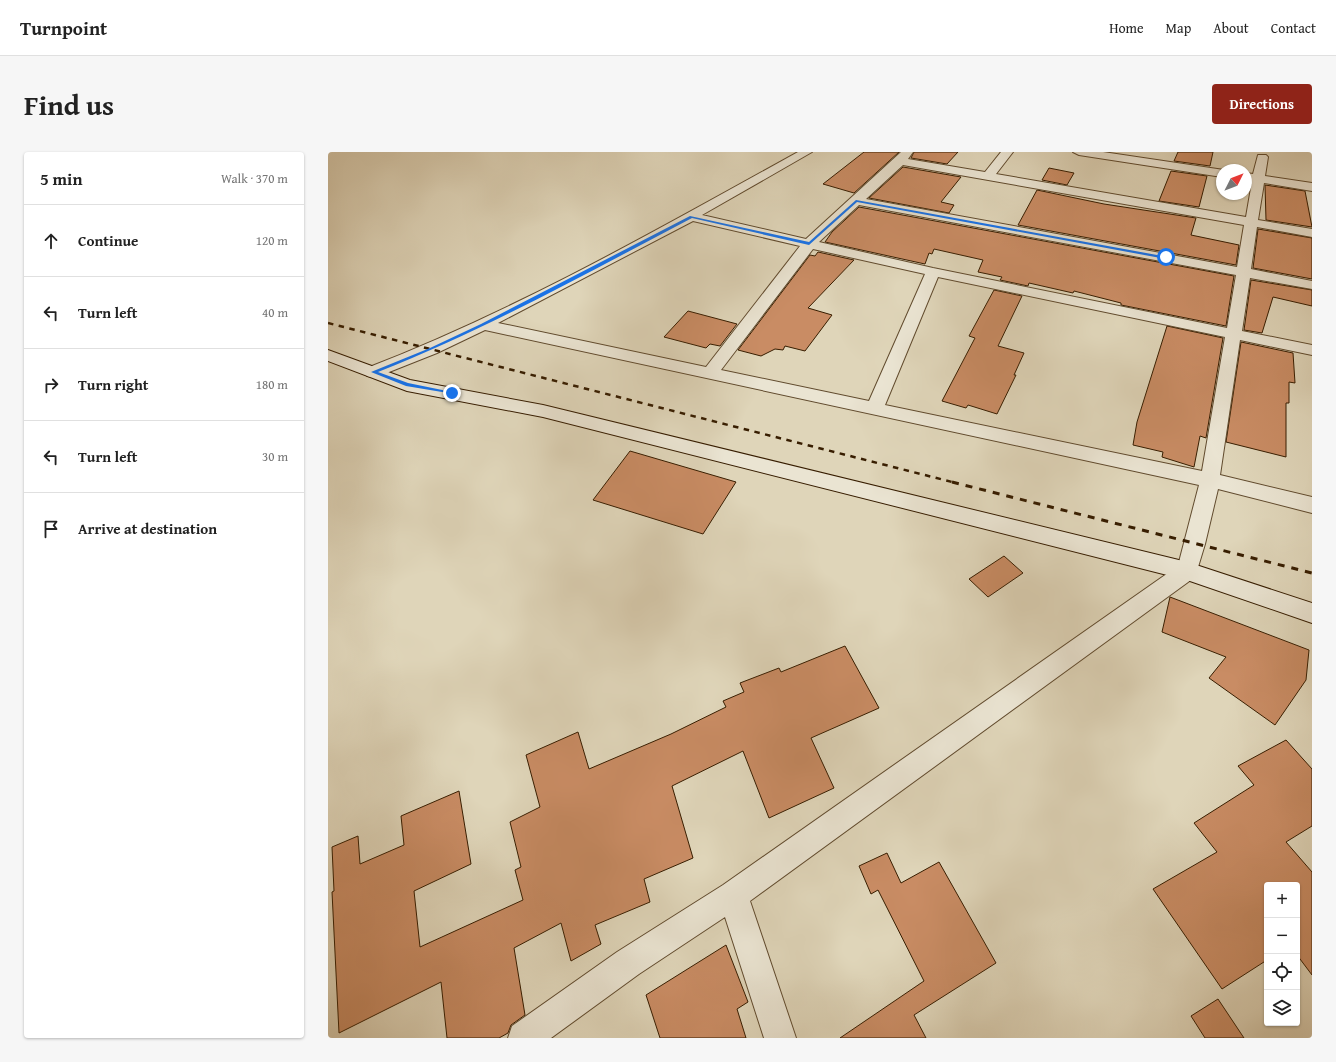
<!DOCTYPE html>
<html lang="en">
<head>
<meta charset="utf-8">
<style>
	:root { --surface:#fff; --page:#f6f6f6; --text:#222; --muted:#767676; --line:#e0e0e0; --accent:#8f2418 }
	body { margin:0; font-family:"Gentium Book Plus",serif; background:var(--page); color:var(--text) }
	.controls { position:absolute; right:12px; bottom:12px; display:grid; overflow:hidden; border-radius:4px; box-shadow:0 1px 3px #0004 }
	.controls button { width:36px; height:36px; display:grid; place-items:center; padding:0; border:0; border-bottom:1px solid var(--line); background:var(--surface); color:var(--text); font:20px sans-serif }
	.compass { position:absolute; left:888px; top:12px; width:36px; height:36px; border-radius:50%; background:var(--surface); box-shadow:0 1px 3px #0004; rotate:48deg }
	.stop { position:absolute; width:12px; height:12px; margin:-9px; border:3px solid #1a73e8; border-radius:50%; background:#fff }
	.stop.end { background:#1a73e8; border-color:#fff; box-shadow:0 1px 4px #0008 }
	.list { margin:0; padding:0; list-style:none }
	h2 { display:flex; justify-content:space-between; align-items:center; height:52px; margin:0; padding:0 16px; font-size:17px }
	h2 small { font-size:13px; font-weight:400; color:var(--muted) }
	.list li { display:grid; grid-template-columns:26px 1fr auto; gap:12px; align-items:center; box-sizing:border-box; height:72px; padding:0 16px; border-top:1px solid var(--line) }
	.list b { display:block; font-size:15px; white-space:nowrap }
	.list em { font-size:13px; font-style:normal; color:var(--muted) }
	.icon { flex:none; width:22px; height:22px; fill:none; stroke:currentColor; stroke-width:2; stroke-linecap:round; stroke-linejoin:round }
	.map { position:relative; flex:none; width:984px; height:886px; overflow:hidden; border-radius:4px }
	header { display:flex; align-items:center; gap:24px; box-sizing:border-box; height:56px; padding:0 20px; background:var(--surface); border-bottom:1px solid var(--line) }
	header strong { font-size:19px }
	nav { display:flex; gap:22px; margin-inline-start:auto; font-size:14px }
	.intro { display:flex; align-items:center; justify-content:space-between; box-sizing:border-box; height:96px; padding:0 24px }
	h1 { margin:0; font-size:28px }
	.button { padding:10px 18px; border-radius:4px; background:var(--accent); color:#fff; font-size:14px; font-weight:700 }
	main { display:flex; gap:24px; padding:0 24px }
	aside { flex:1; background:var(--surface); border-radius:4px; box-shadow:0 1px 3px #0004 }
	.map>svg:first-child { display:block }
	.building { fill:#c98c64; stroke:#371d00 }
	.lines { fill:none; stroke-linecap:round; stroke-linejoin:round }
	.street-casing { stroke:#614b2e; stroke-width:2 }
	.secondary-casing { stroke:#371d00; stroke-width:2 }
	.street { fill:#eae4d2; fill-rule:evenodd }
	.secondary { fill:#eae4d2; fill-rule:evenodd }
	.rail-far1 { stroke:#371d00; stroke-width:2.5; stroke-dasharray:5.5 5.5; stroke-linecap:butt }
	.rail { stroke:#371d00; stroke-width:3; stroke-dasharray:7 7; stroke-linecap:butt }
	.route { fill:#1a73e8 }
</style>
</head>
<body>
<header>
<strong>Turnpoint</strong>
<nav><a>Home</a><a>Map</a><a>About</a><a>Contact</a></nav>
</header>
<div class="intro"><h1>Find us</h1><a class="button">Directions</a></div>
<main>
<aside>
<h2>5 min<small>Walk · 370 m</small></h2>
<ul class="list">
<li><svg class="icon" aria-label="ahead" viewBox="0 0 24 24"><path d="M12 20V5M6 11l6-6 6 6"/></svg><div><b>Continue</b></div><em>120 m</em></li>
<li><svg class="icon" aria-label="left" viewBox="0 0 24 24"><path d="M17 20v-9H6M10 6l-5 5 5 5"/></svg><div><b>Turn left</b></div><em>40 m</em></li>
<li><svg class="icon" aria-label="right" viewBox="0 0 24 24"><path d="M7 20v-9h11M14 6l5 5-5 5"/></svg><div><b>Turn right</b></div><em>180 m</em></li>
<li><svg class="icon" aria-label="left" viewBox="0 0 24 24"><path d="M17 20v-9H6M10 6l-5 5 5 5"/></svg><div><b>Turn left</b></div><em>30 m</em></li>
<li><svg class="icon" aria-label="arrive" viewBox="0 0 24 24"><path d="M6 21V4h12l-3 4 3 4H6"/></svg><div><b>Arrive at destination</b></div></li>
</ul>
</aside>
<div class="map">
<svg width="984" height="886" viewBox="0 0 984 886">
	<rect width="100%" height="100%" fill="#dfd5b9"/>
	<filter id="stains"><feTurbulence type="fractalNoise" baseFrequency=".005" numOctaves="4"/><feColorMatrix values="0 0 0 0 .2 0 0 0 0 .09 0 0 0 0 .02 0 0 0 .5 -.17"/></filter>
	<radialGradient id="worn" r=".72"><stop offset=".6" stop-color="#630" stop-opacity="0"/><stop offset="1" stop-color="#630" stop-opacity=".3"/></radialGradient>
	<g class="building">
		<path d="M536,0H571L526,41L495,32Z"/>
		<path d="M586,0H630L619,12L583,6Z"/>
		<path d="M850,0H885L882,14L846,9Z"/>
		<path d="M575,15L633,25L613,50L626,53L621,61L541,46Z"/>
		<path d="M721,16L746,21L739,33L714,28Z"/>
		<path d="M843,19L879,24L871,55L831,49Z"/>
		<path d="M937,33L977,39L984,75L938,68Z"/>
		<path d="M709,38L776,52L868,66L863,83L911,93L908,113L690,73Z"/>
		<path d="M531,55L906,124L898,174L793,153V151L746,139L745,141L701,131L700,134L672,128L674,125L650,120L655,108L606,97L604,102L601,101L597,112L497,90L504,80Z"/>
		<path d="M930,77L984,86V127L925,116Z"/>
		<path d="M490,100L526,108L480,156L504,163L477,199L457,194L455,198L447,197L433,204L410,198L482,103L487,104Z"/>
		<path d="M923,128L984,138V154L945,145L934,181L916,178Z"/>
		<path d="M666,138L694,144L670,194L696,201L686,223H688L669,262L640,253L638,256L614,249L647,186L641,184Z"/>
		<path d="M360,159L409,172L392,194L382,192L378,196L336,185Z"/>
		<path d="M839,174L895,186L878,286L872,284L866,315L834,305L835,300L805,293L809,270Z"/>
		<path d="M913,190L965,201L967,231L961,230V251H958V305L898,290Z"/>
		<path d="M302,299L408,330L375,382L265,348Z"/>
		<path d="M676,404L695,421L660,445L641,427Z"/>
		<path d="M842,445L981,498L978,528L947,573L881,526L898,505L834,480Z"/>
		<path d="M517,494L551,556L483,586L506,636L441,666L415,599L344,634L365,706L316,727L322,750L267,773L273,792L243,809L233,771L186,796L197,863L183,873L180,881L171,886H119L113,830L11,881L4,740L6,739L4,695L30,684L32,712L76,693L73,664L131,639L143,712L86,739L92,795L195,748L187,718L193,715L182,670L212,655L198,603L250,580L261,617L343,582L398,555L395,549L416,540L412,531L451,516L453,520Z"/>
		<path d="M958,588L984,617V674L958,690L984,720V823L969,803V733H939V808L894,837L825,737L889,700L866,671L926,633L910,614Z"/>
		<path d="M559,701L573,731L611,710L668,811L586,863L598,886H512L596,829L550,738L543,742L531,714Z"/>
		<path d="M398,793L420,850L409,857L418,886H332L318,843Z"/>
		<path d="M890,847L916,886H877L863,864Z"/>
	</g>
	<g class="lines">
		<g class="street-casing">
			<g id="street">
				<path d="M470,0H484L374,63L478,87L573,0H585L580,7L657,20L673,0H685L668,22L918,65L924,30L918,29V21L925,22L930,3H938L940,5L937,24L984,31V39L936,31L930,68L984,77V85L929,75L923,117L984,129V137L922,126L914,179L984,193V203L912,188L892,323L984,345V361L890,337L877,392L867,425L422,749L468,886H436L397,765L311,822L223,886H180L184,874L289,800L395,733L850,414L871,333L157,178L109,201L51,224L45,225L39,224L37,220L39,216C189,158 329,78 470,0ZM575,13L916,73L909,115L538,47ZM531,53L908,123L899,176L605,116L491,90ZM365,69L472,94L378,215L170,171ZM485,97L597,122L541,249L393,218ZM610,125L897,185L874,319L557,253Z"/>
				<path d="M745,0H775L896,18H894V25L751,3Z"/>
			</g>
		</g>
		<g class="secondary-casing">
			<path id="secondary" d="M0,198L82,228L215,253L859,410L984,451V471L859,428L215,265L79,239L0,209Z"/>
		</g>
		<use href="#street" class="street"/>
		<use href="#secondary" class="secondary"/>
		<path class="rail-far1" d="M0,171L628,331"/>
		<path class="rail" d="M624,330L984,421"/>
	</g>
	<path class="route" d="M528,48L840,105L838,107L529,50L481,93L364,66C261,120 159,177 50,220L80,231L124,240L126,242L78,234L43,220L102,196L153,172L362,64L481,90Z"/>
	<rect width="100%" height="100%" filter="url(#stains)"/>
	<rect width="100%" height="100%" fill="url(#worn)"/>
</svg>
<div class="controls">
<button>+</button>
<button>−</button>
<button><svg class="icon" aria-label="locate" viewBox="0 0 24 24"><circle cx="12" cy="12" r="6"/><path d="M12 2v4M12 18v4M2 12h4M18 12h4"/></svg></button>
<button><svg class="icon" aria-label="layers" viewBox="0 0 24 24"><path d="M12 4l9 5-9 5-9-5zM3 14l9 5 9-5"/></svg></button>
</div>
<svg class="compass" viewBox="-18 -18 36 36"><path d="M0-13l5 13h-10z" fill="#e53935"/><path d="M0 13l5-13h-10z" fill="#767676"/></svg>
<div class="stop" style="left:838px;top:105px"></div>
<div class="stop end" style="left:124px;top:241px"></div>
</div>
</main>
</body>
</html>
